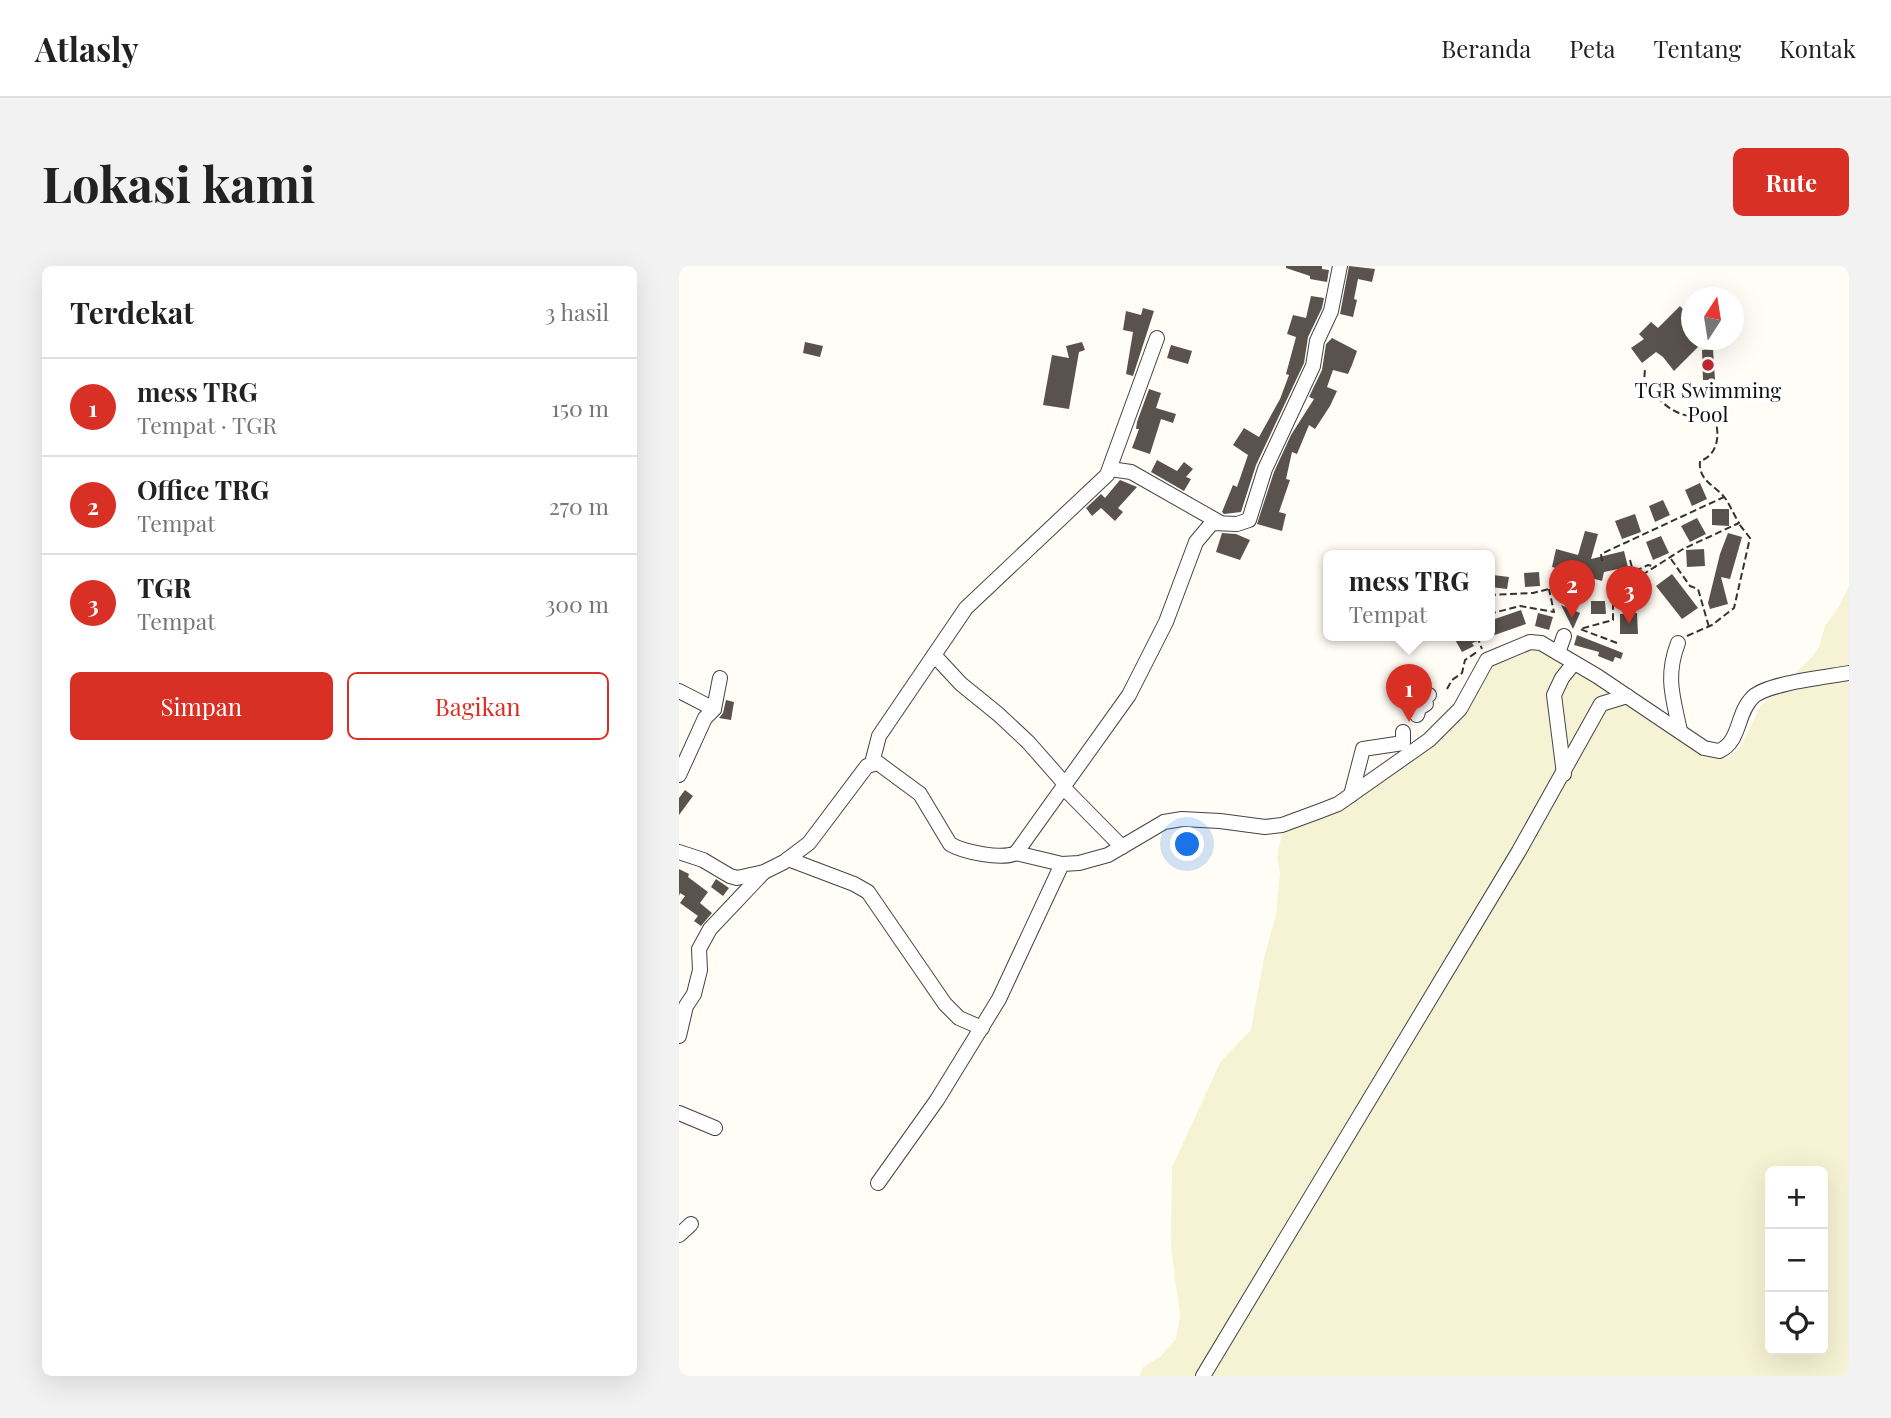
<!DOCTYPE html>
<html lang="id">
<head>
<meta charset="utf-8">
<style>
	:root { --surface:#fff; --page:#f2f2f2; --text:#222; --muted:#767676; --line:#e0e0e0; --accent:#d93025 }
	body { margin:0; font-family:"Playfair Display",serif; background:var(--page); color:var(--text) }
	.controls { position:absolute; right:21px; bottom:21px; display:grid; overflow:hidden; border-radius:10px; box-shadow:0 7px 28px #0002 }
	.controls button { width:63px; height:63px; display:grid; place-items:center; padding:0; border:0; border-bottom:2px solid var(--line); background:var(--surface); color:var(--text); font:35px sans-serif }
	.compass { position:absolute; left:1002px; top:21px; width:63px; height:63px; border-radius:50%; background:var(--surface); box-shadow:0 7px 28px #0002; rotate:12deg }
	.you { position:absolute; left:509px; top:579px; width:24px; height:24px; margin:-18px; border:5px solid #fff; border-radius:50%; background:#1a73e8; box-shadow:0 0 0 10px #1a73e833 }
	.badge { display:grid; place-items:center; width:46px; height:46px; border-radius:50%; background:var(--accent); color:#fff; font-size:23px; font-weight:700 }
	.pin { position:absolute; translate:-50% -58px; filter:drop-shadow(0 2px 4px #0008) }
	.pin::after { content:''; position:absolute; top:37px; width:24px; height:21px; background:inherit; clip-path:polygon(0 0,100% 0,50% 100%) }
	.popup { position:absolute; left:644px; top:284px; width:172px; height:91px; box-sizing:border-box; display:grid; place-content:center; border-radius:10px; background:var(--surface); filter:drop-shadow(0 2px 5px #0005); font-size:23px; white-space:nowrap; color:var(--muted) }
	.popup b { font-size:26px; color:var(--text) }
	.popup::after { content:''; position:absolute; left:50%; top:100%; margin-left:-14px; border:14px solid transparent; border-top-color:var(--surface) }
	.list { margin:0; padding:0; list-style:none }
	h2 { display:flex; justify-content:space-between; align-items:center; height:91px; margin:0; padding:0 28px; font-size:30px }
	h2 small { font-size:23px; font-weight:400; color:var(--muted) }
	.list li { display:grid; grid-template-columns:46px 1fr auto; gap:21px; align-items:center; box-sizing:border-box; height:98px; padding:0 28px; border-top:2px solid var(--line) }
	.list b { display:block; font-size:26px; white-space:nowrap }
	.list p { margin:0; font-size:23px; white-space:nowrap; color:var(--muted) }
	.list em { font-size:23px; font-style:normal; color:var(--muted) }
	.actions { display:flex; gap:14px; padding:21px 28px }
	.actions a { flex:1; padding:16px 0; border:2px solid var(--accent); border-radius:10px; text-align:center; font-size:24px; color:var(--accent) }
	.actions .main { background:var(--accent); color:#fff }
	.icon { flex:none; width:38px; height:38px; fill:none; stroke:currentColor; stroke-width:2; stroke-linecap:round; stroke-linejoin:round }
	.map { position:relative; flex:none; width:1170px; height:1110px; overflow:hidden; border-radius:10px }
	header { display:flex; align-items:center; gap:42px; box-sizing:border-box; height:98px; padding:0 35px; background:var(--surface); border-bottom:2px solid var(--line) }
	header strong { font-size:33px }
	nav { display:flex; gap:38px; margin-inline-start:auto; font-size:24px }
	.intro { display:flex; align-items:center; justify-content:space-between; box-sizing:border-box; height:168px; padding:0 42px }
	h1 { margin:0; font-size:49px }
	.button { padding:18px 32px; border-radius:10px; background:var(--accent); color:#fff; font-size:24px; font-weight:700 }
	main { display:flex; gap:42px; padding:0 42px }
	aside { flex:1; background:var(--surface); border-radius:10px; box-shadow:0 7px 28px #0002 }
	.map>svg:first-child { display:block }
	.farmland { fill:#f6f3d4; fill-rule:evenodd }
	.building { fill:#5a524d }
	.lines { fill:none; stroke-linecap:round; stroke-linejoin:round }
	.minor-casing { stroke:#444; stroke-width:16 }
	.path { stroke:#333; stroke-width:2; stroke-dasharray:7 3.5; stroke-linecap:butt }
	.minor { stroke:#fff; stroke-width:14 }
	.poi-dot { fill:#c4262e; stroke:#fff; stroke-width:2.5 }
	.labels { text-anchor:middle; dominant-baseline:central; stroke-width:7; stroke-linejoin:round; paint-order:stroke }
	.poi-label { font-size:21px; fill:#111; stroke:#fff }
</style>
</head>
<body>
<header>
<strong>Atlasly</strong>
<nav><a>Beranda</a><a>Peta</a><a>Tentang</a><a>Kontak</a></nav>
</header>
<div class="intro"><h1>Lokasi kami</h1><a class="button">Rute</a></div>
<main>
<aside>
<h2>Terdekat<small>3 hasil</small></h2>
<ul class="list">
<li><span class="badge">1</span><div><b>mess TRG</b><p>Tempat · TGR</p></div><em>150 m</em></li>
<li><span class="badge">2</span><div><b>Office TRG</b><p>Tempat</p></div><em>270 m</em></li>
<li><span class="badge">3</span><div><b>TGR</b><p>Tempat</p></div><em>300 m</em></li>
</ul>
<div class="actions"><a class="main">Simpan</a><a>Bagikan</a></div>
</aside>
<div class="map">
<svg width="1170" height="1110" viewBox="0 0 1170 1110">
	<rect width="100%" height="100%" fill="#fffdf5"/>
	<path class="farmland" d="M1170,319V1110H461L464,1101L482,1090L497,1073L501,1049L492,982L493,901L542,795L572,764L585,692L597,649L601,606L598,592L604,563L752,477L810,397L856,380L1031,488L1049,492L1063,479L1081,441L1133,391L1140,381L1146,360L1161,339ZM1091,905H1144V1084H1091Z"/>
	<g class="building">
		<path d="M607,0H643V3L650,4L648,16L631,13V10L607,2Z"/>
		<path d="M670,0L696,3L693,16L679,13L675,33L678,34L674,51L661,48Z"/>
		<path d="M632,30L645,32L643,42L629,71L625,97L577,199L562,246L545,248L543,246L554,219L558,221L569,189L554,179L565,162L580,171L601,133L610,109L607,108L617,71L608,68L614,49L627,52Z"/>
		<path d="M1001,40L1012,52V64L1007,69L1019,81L995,105L984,91L977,86L963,97L952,82L965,73L960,68L972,56L979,62Z"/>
		<path d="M464,42L475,45L454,110L447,108L454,66L444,64L447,45L462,49Z"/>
		<path d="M653,72L678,85L673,99L669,108L654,104L648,121L658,125L651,140L636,163L630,159L618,188L613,186L607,213L611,214L600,246L607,248L603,265L578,258L595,206L612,169L635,133L630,131L643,104L647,78Z"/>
		<path d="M126,76L144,80L141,91L124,87Z"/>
		<path d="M403,76L406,84L400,86L390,143L364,139L373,89L390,92L387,80Z"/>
		<path d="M492,79L513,85L509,98L488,92Z"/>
		<path d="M1034,83L1036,114H1024L1023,84Z"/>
		<path d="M470,123L482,127L477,142L497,148L494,157L482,153L471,188L453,182L460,163H457L458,156Z"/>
		<path d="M478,194L498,205L505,196L514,203L507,211L512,213L505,225L472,206Z"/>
		<path d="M441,214L458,221L439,242L444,246L436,255L422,242L413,250L407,242L422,228L426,232Z"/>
		<path d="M1021,217L1028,233L1013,240L1006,224Z"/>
		<path d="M984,234L991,249L976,256L970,240Z"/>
		<path d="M1033,243H1050V260L1033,259Z"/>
		<path d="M956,248L962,266L943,273L936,255Z"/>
		<path d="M1018,252L1027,268L1011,276L1002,260Z"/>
		<path d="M906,265L919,268L912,293L945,285L949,301L925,306L923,315L873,301L877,283L899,289Z"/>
		<path d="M543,267L557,268L571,274L561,294L537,286Z"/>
		<path d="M1049,267L1063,271L1051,313L1042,311L1049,338L1031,343L1029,337L1041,288Z"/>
		<path d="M982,270L990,287L974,294L967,276Z"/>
		<path d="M1025,283L1026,300L1008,301L1007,284Z"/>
		<path d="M860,306L861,320L846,321L845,307Z"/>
		<path d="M993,308L1019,342L1003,353L977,320Z"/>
		<path d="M814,309L830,311L828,323L812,321Z"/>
		<path d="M961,311L970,331L953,338L946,318Z"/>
		<path d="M887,317L894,331L881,337L875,323Z"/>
		<path d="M912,335H926L927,348H912Z"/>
		<path d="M882,339L901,347L894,363Z"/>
		<path d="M842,344L847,358L810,371V355Z"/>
		<path d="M859,347L874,351L870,364L856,360Z"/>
		<path d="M958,347L959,368H941V348Z"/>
		<path d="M898,369L944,387L942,393L936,391L934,396L919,390L920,386L895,379Z"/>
		<path d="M774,370H808L809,372L793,377L795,380L783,386Z"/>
		<path d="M47,434L55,436L52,454L40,452L44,447Z"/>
		<path d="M6,524L14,530L0,549V532Z"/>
		<path d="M0,603L10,608L9,611L29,626L21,637L33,647L22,660L15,655L19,650L1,637L6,630L1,627L0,630Z"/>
		<path d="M37,613L50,622L44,630L32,621Z"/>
	</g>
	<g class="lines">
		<g class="minor-casing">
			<g id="minor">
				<path d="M431,203L452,206L540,256"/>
				<path d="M999,377C986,411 994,431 1001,465"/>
				<path d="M879,387L885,370"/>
				<path d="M255,389L282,418L319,448L349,476L386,518"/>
				<path d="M0,425L35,443"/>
				<path d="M738,449L740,442L747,438L743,430L750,429"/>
				<path d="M193,497L200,470L287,342L428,209L478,72"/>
				<path d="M885,508L875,429L883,412L895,397"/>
				<path d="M0,509L26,452L35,443L41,412"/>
				<path d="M384,521L443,581"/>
				<path d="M672,529L684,483L724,477V466"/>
				<path d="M0,586L24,594L51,610L58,612L85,606L105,596L130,577L188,500L199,497L241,528L271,578C284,586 323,594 337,587L450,429L487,356L517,276L533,257L558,258L570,254L586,203L634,100L638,75L652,45L661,0"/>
				<path d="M337,587L383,598L400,597L429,589L485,556L503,553L541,555L586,561L603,559L641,545L659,538L750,474L781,443L808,394L851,376L862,377L918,410L1025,482L1040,485C1062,476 1057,447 1074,431C1089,417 1148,411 1170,407"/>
				<path d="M109,593L175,618L189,626L266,738L280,752L303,762"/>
				<path d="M0,770L7,740L15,728L21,704L20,683L31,663L84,607"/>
				<path d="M0,847L36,862"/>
				<path d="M199,917L258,834L320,733L383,598"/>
				<path d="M0,969L12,958"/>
				<path d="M524,1110L840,585L922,438L948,430"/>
			</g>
		</g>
		<g class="path">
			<path d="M992,293L1011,320L1019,323L1030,361"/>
			<path d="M951,294L954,305"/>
			<path d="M923,295L922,288L1045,231"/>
			<path d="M963,309L1004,283L1060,257C1055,249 1051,239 1046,232C1036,219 1019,215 1021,195C1040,189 1042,165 1034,150C1000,155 985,141 965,116L966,103"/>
			<path d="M810,329L854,327L870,323L889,313"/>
			<path d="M810,348L841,340L875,346L870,323"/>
			<path d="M798,370L803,383"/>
			<path d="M1008,370L1033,359L1055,342L1071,272L1060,258"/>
			<path d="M938,377L901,363L934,354V316L969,299L977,301"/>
			<path d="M768,423L773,414L783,407L786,394L798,386"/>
		</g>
		<use href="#minor" class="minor"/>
	</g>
	<circle class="poi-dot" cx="1029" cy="99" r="7"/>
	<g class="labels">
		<g class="poi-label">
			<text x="1029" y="123">TGR Swimming<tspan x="1029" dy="24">Pool</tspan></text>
		</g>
	</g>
</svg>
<div class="controls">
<button>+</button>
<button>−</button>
<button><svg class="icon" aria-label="locate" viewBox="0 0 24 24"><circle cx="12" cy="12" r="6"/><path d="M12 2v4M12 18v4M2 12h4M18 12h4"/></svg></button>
</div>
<svg class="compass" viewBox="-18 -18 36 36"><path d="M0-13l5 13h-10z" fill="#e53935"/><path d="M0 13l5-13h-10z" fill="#767676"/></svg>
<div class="you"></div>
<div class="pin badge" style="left:730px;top:456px">1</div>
<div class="popup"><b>mess TRG</b>Tempat</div>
<div class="pin badge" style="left:893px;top:352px">2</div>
<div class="pin badge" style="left:950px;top:358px">3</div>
</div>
</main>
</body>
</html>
